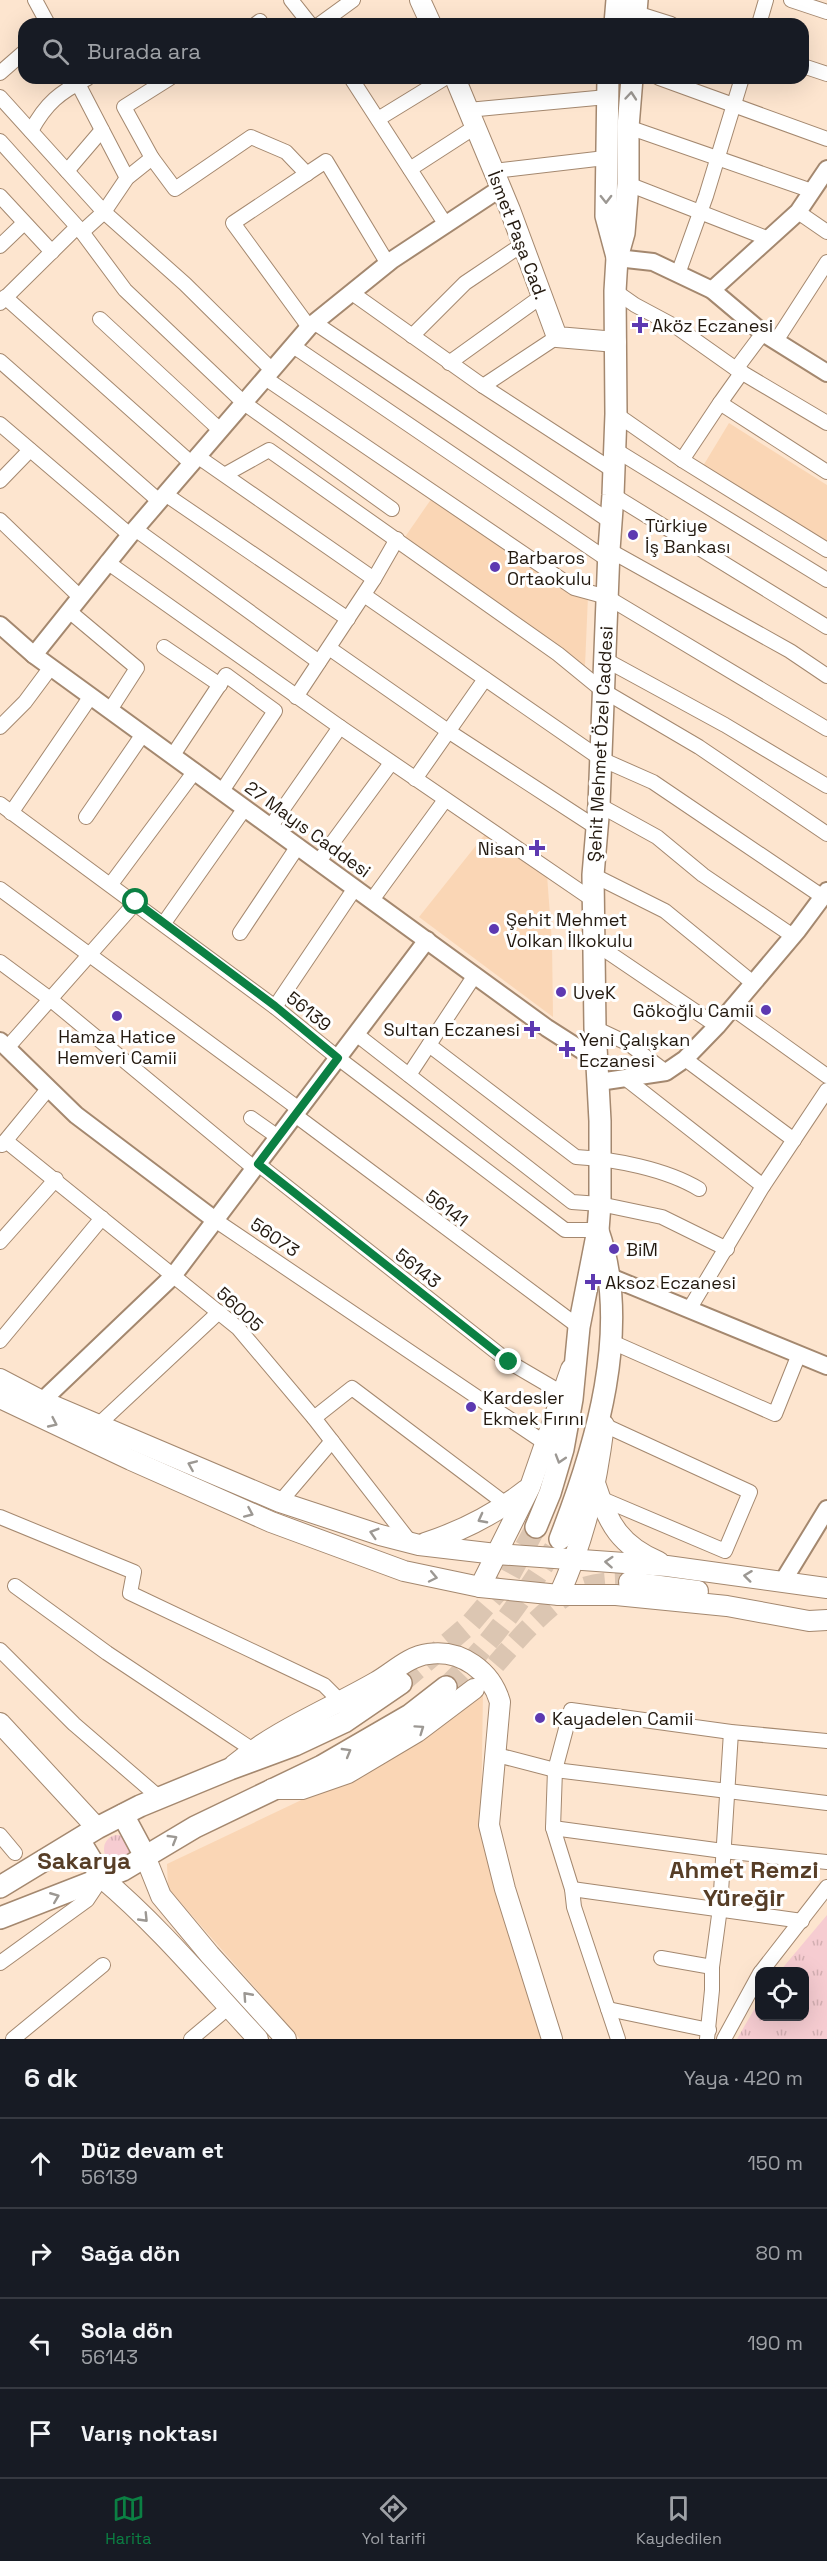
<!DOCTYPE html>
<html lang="tr">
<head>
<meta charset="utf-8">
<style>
	:root { --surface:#171b24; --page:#20242c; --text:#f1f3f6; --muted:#9ea1a6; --line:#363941; --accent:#0b8043 }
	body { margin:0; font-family:"Space Grotesk",sans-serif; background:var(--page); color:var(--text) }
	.controls { position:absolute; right:18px; bottom:18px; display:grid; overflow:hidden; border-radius:12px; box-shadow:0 6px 24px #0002 }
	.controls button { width:54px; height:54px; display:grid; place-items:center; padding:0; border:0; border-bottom:2px solid var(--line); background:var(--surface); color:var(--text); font:30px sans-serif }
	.stop { position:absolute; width:18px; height:18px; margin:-14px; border:4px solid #0b8043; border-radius:50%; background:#fff }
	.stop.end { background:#0b8043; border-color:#fff; box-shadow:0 2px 6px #0008 }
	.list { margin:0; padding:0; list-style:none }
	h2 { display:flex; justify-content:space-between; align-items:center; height:78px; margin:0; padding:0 24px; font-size:26px }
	h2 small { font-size:20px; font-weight:400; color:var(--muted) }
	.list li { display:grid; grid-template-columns:39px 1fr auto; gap:18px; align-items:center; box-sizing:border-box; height:90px; padding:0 24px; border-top:2px solid var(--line) }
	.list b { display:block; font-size:22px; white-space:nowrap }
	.list p { margin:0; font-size:20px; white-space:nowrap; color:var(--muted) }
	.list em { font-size:20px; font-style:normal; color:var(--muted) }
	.icon { flex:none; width:33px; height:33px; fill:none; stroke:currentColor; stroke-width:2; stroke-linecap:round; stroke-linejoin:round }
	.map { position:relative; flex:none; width:827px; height:2039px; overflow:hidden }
	.search { position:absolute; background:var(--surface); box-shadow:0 6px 24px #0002; left:18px; right:18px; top:18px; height:66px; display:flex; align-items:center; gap:15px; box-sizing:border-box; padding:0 21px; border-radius:18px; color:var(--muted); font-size:22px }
	.sheet { height:438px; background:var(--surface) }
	nav { display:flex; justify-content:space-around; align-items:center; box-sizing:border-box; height:84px; border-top:2px solid var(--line); background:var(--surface); font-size:16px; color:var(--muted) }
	nav a { display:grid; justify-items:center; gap:3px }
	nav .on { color:var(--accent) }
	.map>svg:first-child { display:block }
	.built { fill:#fad6b5 }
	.grass { fill:url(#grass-tufts) }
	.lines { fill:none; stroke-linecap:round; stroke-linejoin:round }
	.secondary-tunnel { stroke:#dcc6b2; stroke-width:20; stroke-dasharray:20 10; stroke-linecap:butt }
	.primary-tunnel { stroke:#dcc6b2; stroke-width:21; stroke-dasharray:21 10; stroke-linecap:butt }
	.minor-casing { stroke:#a4886f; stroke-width:16 }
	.tertiary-casing { stroke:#a4886f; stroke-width:20 }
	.secondary-casing { stroke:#a4886f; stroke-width:22 }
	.primary-casing { stroke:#a4886f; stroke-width:24 }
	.minor { stroke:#fff; stroke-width:14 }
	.tertiary { stroke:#fff; stroke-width:16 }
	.secondary { stroke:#fff; stroke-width:20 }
	.primary { stroke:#fff; stroke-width:21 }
	.oneway { stroke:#9c9893 }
	.route { stroke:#0b8043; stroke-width:8 }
	.poi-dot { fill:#5d39b1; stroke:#fff; stroke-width:2 }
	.labels { text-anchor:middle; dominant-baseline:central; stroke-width:6; stroke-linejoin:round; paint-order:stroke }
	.street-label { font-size:18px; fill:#23190f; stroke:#fff }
	.poi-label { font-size:18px; fill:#23190f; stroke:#fff; text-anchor:start }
	.district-label { font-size:24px; font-weight:bold; fill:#573e27; stroke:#fff }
</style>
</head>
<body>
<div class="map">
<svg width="827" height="2039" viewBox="0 0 827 2039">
	<defs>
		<pattern id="grass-tufts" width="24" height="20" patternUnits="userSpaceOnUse" patternTransform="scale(1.5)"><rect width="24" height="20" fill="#f6ccd1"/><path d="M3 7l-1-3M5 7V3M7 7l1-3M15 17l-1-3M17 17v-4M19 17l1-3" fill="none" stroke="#d3afb2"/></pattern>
	</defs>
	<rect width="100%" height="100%" fill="#fde5cf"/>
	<g class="built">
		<path d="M729,423L827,485V545L703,466Z"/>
		<path d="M434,495L588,596L585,666L405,537Z"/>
		<path d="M486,833L547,875L552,942L553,1017L419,917Z"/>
		<path d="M483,1692L481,1826L547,2039H300L168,1888L167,1864L394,1756Z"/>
	</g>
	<g class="grass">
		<circle cx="118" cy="1849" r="14"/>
		<path d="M827,1915V2039H737L759,2001L760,2016H804V1972L780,1971Z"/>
	</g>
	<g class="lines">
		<path class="secondary-tunnel" d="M476,1687C501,1659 545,1603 579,1589C595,1582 613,1582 629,1582"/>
		<g class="primary-tunnel">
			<path d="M401,1683L470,1624L506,1582L536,1527"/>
			<path d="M446,1687C492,1643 527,1593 560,1539"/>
		</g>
		<g class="minor-casing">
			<g id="minor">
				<path d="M35,0L48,24"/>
				<path d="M291,0L310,24"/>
				<path d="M791,0L827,12"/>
				<path d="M636,13L671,24"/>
				<path d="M256,24L260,21"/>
				<path d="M320,24L353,0"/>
				<path d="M759,24L766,0"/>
				<path d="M803,66L827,74"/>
				<path d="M0,73L24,52"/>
				<path d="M75,78L127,178"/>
				<path d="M351,78L446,225"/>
				<path d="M659,78L827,139"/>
				<path d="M0,97L104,212L185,284L272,370"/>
				<path d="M468,110L607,97"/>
				<path d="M378,119L445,78"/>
				<path d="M628,127L812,191"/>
				<path d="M31,131C46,103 60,92 88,78"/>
				<path d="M0,141L82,232L125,290L244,403L392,509"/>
				<path d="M152,158L175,189L251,137L286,152L307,174"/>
				<path d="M410,169L475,127"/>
				<path d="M67,171L102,130"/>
				<path d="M494,171L605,158"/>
				<path d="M628,184L769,239"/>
				<path d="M0,196L52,252"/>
				<path d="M798,212L827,232"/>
				<path d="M82,232L104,212L127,178L152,158L124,107L170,78"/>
				<path d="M0,246L24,223"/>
				<path d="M678,274L706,196L742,78"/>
				<path d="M615,291L635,305L678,328L736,369"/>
				<path d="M352,293L483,386L614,471"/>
				<path d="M5,297L191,463"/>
				<path d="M0,303L77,227"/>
				<path d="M100,319L220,430"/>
				<path d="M315,323L611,522"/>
				<path d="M309,327L233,223L326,161L388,264"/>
				<path d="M763,333L736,369L827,423"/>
				<path d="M412,336L465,283L523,244"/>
				<path d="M776,341L827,262"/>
				<path d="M293,346L608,560"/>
				<path d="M0,361L159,501"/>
				<path d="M449,363L542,296"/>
				<path d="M265,378L574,588L607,597L827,729"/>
				<path d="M483,386L557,337"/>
				<path d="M720,403L742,372"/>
				<path d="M616,414L682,460L827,550"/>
				<path d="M0,424L130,535"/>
				<path d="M614,449L827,580"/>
				<path d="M197,456L374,579"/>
				<path d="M682,460L720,403L827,472"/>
				<path d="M226,474L269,450L558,654L602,690L699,747L827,834"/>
				<path d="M0,481L30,450"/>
				<path d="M165,494L348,619"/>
				<path d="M613,495L827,627"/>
				<path d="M0,520L80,597"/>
				<path d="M135,529L319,662"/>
				<path d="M609,550L790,651L827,676"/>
				<path d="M107,562L340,727L593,900"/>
				<path d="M364,595L601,759L653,782L823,897"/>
				<path d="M69,611L137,668L110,710"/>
				<path d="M164,647L220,685"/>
				<path d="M329,648L448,731L597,828"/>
				<path d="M604,659L725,725L827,786"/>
				<path d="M296,697L374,579L397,539"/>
				<path d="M0,727L25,702L51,667"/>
				<path d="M173,755L226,675L275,711L222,791"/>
				<path d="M415,779L485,679"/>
				<path d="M0,804L275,1007L338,1058L565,1230H598"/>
				<path d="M599,805L657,837L703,875L793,936"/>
				<path d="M11,813L91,696"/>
				<path d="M86,817L143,734"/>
				<path d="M271,826L340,727"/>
				<path d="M319,861L391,763"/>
				<path d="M593,875L665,911L753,983"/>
				<path d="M111,884L195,771"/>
				<path d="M0,889L299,1109"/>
				<path d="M372,900L445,800"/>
				<path d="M164,923L245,808"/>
				<path d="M240,933L298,846"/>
				<path d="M596,944L717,1026"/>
				<path d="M0,962L50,999L254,1168"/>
				<path d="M275,1007L355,888"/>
				<path d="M732,1008L827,1076"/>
				<path d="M595,1028L629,1044L666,1072"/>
				<path d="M356,1034L572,1202L600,1204L662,1217L727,1249"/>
				<path d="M429,1045L576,1157C614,1159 666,1169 699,1189"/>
				<path d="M7,1048L136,902"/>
				<path d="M685,1059L794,1140"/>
				<path d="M409,1075L475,975"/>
				<path d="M625,1078L763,1186"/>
				<path d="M295,1115L579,1327"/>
				<path d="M251,1118L278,1137"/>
				<path d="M6,1141L238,1328L314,1418L411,1543"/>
				<path d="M2,1145L48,1089"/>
				<path d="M258,1164L509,1362L562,1393"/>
				<path d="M215,1220L545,1443"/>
				<path d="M0,1242L56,1179"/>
				<path d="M690,1308L763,1186L827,1090"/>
				<path d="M0,1341L102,1218"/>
				<path d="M612,1342L775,1414L799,1354"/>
				<path d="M314,1418L352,1388L507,1505"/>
				<path d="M98,1425L219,1312"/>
				<path d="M600,1498L725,1551L750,1492L604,1425"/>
				<path d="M280,1502L332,1441"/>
				<path d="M0,1517L134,1572L130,1593L324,1685L340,1701"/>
				<path d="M15,1586L107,1653L253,1750"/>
				<path d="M0,1650L74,1724L161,1799"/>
				<path d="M497,1755L555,1770L827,1803"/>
				<path d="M553,1828L723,1851L827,1862"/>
				<path d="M0,1835L15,1853"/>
				<path d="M572,1889L802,1921"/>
				<path d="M661,1958L712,1967"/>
				<path d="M0,1963L87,1900L101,1879"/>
				<path d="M761,1972L827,1887"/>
				<path d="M608,2009L709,2030"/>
				<path d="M13,2039L103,1965"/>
				<path d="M191,2039L229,2007"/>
				<path d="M618,2039L574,1907L572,1889L553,1828L555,1770L571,1710L731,1732L827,1741"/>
				<path d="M707,2039L712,1990V1967L720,1908L731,1732"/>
				<path d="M724,2039L760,1973"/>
			</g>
		</g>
		<g class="tertiary-casing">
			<g id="tertiary">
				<path d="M617,258L653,262L712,290L763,333L827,373"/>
				<path d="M712,290L798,212L827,169"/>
				<path d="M0,625L34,655L547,1028L597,1060"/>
				<path d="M34,655L130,535L309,327L392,260L501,188"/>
				<path d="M0,1041L76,1115L215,1220"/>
				<path d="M599,1082L666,1072L685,1059L717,1026L798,930L827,891"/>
				<path d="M608,1276L827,1366"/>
				<path d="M42,1401L173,1276L427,940"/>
				<path d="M783,1581L827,1509"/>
			</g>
		</g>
		<g class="secondary-casing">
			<g id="secondary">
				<path d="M420,0L431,24"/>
				<path d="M455,78L510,210L557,337L616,342"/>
				<path d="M0,1379L42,1401L280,1502L380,1535L419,1545L496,1554L667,1566L827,1588"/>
				<path d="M0,1398L131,1460L271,1522L404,1571L480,1587L559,1595H616L727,1606L809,1621L827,1620"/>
				<path d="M596,1486C608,1524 621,1546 659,1562"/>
				<path d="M425,1543C462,1531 495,1514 526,1490"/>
				<path d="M629,1582L698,1591"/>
				<path d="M480,1587L530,1487L571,1369"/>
				<path d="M559,1595C585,1538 596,1488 604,1425"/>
				<path d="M0,1723L97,1828"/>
				<path d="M234,1765C276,1730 329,1709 376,1682C392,1673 409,1656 428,1654C461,1649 491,1671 500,1702L489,1825L505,1889L552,2039"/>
				<path d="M272,1789H302L348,1773L417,1732L474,1689"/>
				<path d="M145,1856L161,1896L210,1955L286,2039"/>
				<path d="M102,1878C159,1926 207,1984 258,2039"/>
			</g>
		</g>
		<g class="primary-casing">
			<g id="primary">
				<path d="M615,24L617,0"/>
				<path d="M635,24L637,0"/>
				<path d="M608,78L606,216L617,257"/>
				<path d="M536,1527L550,1493L563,1449L572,1399L579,1327L598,1230L600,1204V1121L595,1028L593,875L599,805L609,550L613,495L616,414L615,291L617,258L624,233L628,184V127L632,78"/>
				<path d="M560,1539C596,1447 632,1328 598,1231"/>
				<path d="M123,1815L145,1856"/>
				<path d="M79,1840L102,1878"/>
				<path d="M0,1887L97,1828L140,1806L230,1769L295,1745L344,1722L401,1683"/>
				<path d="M0,1918L123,1870L195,1827L322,1766L410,1715L446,1687"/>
			</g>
		</g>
		<use href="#minor" class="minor"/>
		<use href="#tertiary" class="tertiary"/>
		<use href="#secondary" class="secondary"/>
		<use href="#primary" class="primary"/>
	</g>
	<defs><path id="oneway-chevron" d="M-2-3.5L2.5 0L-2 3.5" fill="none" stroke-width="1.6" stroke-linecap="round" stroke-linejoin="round" transform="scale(1.5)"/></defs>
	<g class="oneway">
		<use href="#oneway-chevron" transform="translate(631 96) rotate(-85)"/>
		<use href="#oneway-chevron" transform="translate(606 199) rotate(89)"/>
		<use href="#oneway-chevron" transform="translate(53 1423) rotate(25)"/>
		<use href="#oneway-chevron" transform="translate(560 1459) rotate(107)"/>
		<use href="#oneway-chevron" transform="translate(192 1465) rotate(-157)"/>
		<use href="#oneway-chevron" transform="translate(249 1513) rotate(24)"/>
		<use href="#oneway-chevron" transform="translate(482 1519) rotate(152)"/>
		<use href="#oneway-chevron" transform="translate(374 1533) rotate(-163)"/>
		<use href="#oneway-chevron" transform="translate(609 1562) rotate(-176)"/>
		<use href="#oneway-chevron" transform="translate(748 1576) rotate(-173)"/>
		<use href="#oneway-chevron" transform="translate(433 1577) rotate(12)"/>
		<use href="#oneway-chevron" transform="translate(420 1729) rotate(-35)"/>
		<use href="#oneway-chevron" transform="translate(347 1752) rotate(-30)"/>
		<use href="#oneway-chevron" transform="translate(173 1839) rotate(-31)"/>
		<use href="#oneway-chevron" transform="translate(55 1897) rotate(-22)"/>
		<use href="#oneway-chevron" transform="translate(144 1918) rotate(46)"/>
		<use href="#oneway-chevron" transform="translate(247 1996) rotate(-132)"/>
	</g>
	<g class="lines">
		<path class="route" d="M136,902L275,1006L338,1058L258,1164L509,1362"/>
	</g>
	<g class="poi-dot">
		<path d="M637 316h6v6h6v6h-6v6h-6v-6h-6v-6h6z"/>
		<circle cx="633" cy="535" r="6"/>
		<circle cx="495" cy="567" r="6"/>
		<path d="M534 839h6v6h6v6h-6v6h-6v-6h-6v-6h6z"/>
		<circle cx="494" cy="929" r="6"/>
		<circle cx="561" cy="992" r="6"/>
		<circle cx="766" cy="1010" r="6"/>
		<circle cx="117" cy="1016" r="6"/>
		<path d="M529 1020h6v6h6v6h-6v6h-6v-6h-6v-6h6z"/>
		<path d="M564 1040h6v6h6v6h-6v6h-6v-6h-6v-6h6z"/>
		<circle cx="614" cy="1249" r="6"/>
		<path d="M590 1273h6v6h6v6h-6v6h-6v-6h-6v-6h6z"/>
		<circle cx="471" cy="1407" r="6"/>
		<circle cx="540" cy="1718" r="6"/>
	</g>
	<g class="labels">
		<g class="street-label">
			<text transform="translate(518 235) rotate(69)">İsmet Paşa Cad.</text>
			<text transform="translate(600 744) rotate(-87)">Şehit Mehmet Özel Caddesi</text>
			<text transform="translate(308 829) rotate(36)">27 Mayıs Caddesi</text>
			<text transform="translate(309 1011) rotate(39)">56139</text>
			<text transform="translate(447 1208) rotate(37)">56141</text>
			<text transform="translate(275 1237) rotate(34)">56073</text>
			<text transform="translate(418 1268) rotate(38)">56143</text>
			<text transform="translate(240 1309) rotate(43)">56005</text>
		</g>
		<g class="poi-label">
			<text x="652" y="325">Aköz Eczanesi</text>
			<text x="645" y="525">Türkiye<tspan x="645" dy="21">İş Bankası</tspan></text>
			<text x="507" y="557">Barbaros<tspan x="507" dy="21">Ortaokulu</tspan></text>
			<text x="525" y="848" text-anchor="end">Nisan</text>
			<text x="506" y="919">Şehit Mehmet<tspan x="506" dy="21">Volkan İlkokulu</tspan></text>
			<text x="573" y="992">UveK</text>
			<text x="754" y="1010" text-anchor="end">Gökoğlu Camii</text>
			<text x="520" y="1029" text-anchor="end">Sultan Eczanesi</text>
			<text x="117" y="1036" text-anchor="middle">Hamza Hatice<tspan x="117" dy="21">Hemveri Camii</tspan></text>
			<text x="579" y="1039">Yeni Çalışkan<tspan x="579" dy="21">Eczanesi</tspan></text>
			<text x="626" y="1249">BiM</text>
			<text x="605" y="1282">Aksoz Eczanesi</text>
			<text x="483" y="1397">Kardesler<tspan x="483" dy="21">Ekmek Fırını</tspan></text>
			<text x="552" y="1718">Kayadelen Camii</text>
		</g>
		<g class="district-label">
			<text x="84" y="1860">Sakarya</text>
			<text x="744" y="1869">Ahmet Remzi<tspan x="744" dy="28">Yüreğir</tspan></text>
		</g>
	</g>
</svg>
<div class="controls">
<button><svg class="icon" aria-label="locate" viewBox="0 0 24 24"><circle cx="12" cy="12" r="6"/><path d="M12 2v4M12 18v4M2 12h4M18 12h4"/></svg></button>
</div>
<div class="stop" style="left:136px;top:902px"></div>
<div class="stop end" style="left:509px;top:1362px"></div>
<div class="search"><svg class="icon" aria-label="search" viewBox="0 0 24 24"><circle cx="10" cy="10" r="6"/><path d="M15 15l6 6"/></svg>Burada ara</div>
</div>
<section class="sheet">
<h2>6 dk<small>Yaya · 420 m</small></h2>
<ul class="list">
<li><svg class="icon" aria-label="ahead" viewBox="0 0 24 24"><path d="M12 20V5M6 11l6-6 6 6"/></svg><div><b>Düz devam et</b><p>56139</p></div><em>150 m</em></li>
<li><svg class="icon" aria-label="right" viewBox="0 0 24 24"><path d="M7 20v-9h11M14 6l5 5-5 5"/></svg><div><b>Sağa dön</b></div><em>80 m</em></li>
<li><svg class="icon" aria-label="left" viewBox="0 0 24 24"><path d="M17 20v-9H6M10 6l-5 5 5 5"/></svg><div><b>Sola dön</b><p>56143</p></div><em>190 m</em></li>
<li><svg class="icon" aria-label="arrive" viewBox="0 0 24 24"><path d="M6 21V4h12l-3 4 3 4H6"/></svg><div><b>Varış noktası</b></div></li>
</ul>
</section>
<nav>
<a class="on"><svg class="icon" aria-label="map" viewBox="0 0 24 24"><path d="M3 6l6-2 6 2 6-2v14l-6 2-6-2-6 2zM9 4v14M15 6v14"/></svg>Harita</a>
<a><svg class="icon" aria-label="directions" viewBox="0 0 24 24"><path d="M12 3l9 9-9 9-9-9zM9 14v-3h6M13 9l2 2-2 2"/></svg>Yol tarifi</a>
<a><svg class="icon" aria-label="saved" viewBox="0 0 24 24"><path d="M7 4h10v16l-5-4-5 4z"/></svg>Kaydedilen</a>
</nav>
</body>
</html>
